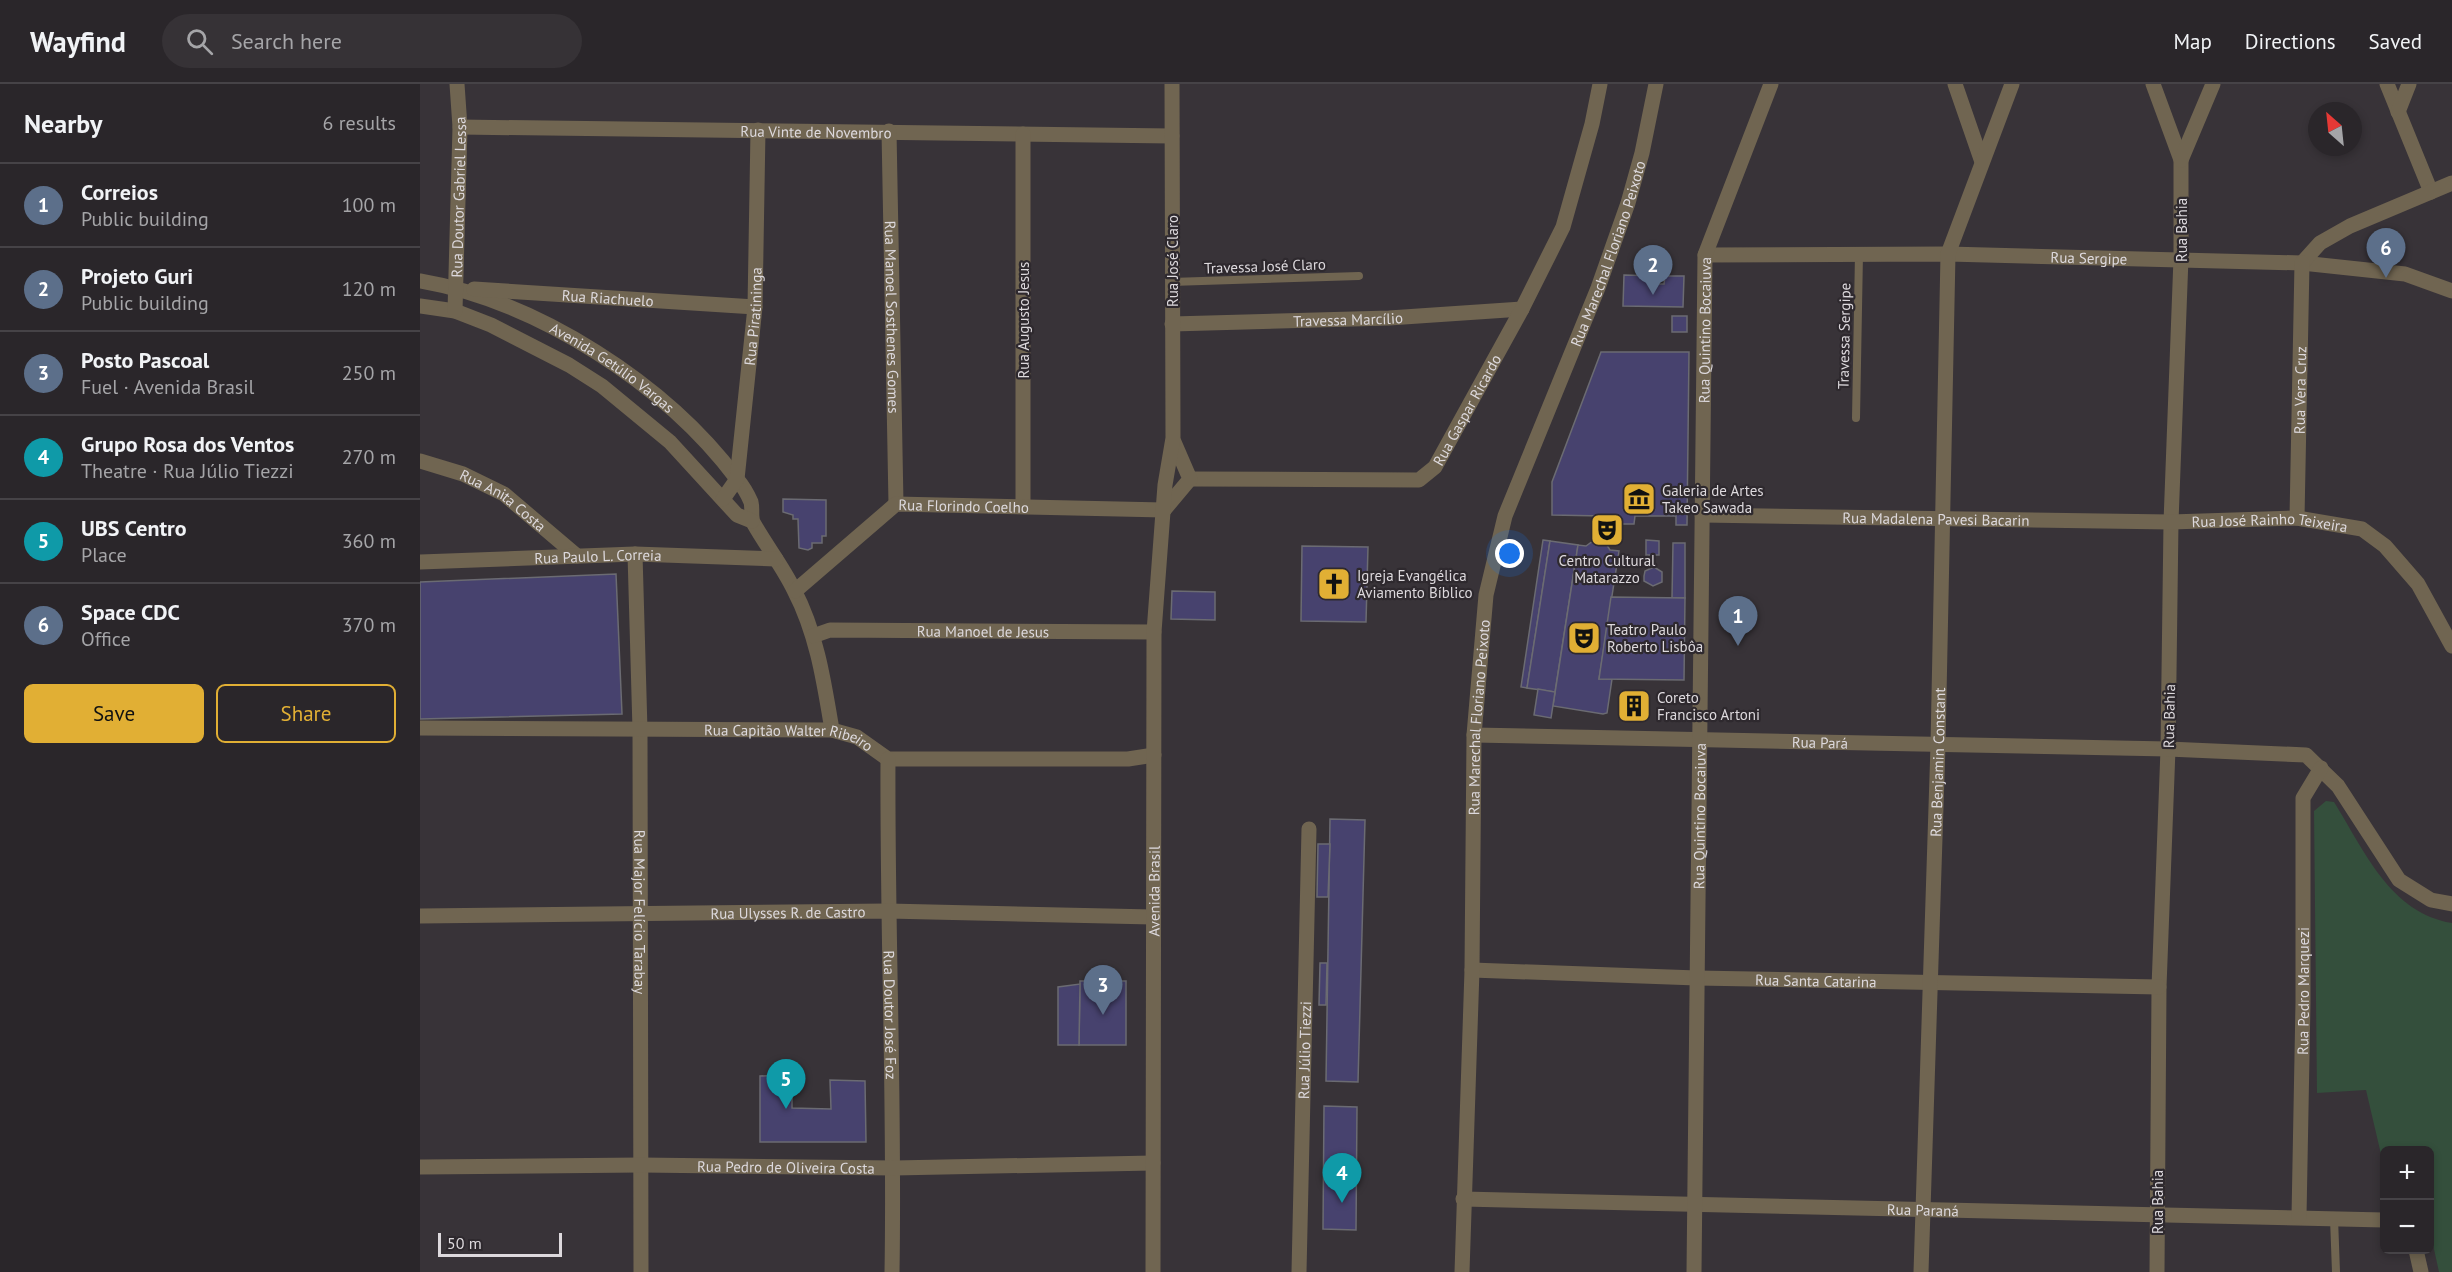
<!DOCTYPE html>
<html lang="en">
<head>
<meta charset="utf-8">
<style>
	:root { --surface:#2a262a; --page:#363236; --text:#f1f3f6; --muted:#a5a5a8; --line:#464347; --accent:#e1af34 }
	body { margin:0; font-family:"PT Sans",sans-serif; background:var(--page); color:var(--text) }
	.controls { position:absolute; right:18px; bottom:18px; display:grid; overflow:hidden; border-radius:9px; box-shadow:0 3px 9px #0003 }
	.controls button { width:54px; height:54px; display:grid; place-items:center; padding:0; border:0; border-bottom:2px solid var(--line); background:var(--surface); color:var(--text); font:30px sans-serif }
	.compass { position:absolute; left:1888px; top:18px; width:54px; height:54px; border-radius:50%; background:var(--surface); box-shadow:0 3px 9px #0003; rotate:333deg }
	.scale { position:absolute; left:18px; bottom:15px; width:124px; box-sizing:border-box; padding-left:6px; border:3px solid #ddd9dd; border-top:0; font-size:16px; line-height:21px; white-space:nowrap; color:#ddd9dd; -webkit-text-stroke:4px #2e292e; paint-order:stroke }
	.you { position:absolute; left:1090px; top:470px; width:21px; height:21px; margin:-15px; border:4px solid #fff; border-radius:50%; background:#1a73e8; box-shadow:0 0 0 9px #1a73e833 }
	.badge { display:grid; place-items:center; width:39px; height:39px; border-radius:50%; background:var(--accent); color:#fff; font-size:20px; font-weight:700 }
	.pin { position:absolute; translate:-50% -50px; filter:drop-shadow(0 2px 3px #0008) }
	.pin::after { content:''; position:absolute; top:32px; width:21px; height:18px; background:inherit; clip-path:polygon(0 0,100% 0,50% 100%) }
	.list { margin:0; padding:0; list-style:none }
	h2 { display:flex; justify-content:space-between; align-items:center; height:78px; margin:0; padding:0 24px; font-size:26px }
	h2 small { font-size:20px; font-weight:400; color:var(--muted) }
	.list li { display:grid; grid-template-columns:39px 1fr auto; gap:18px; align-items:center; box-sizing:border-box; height:84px; padding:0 24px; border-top:2px solid var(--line) }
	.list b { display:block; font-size:22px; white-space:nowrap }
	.list p { margin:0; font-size:20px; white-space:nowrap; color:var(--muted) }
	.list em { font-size:20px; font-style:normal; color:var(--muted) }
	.actions { display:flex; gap:12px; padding:18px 24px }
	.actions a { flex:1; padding:14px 0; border:2px solid var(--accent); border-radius:9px; text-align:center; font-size:21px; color:var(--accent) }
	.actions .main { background:var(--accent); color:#111 }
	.icon { flex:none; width:33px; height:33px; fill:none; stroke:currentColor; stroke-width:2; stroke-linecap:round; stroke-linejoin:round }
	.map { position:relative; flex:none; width:2032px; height:1188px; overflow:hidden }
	header { display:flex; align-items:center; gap:36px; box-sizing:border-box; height:84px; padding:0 30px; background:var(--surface); border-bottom:2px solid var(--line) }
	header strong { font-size:28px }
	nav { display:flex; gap:33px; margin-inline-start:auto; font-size:21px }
	.search { width:420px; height:54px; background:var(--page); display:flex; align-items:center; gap:15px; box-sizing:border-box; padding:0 21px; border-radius:33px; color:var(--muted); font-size:22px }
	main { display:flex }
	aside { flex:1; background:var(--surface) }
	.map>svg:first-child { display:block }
	.green { fill:#344f3c }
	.building { fill:#47426e; stroke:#6b6b72; stroke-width:1.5 }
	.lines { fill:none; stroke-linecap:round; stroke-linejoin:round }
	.service { stroke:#706551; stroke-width:8 }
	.minor { stroke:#706551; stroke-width:15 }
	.tertiary { stroke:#706551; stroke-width:15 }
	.labels { text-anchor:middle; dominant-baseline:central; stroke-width:4.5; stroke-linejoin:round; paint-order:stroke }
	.street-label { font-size:15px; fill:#ddd9dd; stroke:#2e292e }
	.poi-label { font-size:15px; fill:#ddd9dd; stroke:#2e292e; text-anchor:start }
</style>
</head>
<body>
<header>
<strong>Wayfind</strong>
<div class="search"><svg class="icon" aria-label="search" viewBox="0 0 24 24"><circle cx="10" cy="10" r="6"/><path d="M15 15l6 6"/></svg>Search here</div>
<nav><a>Map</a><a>Directions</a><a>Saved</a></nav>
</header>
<main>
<aside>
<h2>Nearby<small>6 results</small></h2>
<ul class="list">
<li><span class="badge" style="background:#5c6f8a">1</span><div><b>Correios</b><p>Public building</p></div><em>100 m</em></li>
<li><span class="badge" style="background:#5c6f8a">2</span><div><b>Projeto Guri</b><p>Public building</p></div><em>120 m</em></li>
<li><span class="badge" style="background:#5c6f8a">3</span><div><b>Posto Pascoal</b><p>Fuel · Avenida Brasil</p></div><em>250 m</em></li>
<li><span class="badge" style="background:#0f9aa8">4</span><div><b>Grupo Rosa dos Ventos</b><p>Theatre · Rua Júlio Tiezzi</p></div><em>270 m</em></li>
<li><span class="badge" style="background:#0f9aa8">5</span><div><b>UBS Centro</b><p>Place</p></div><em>360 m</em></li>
<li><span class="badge" style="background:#5c6f8a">6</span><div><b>Space CDC</b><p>Office</p></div><em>370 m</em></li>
</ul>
<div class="actions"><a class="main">Save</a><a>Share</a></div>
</aside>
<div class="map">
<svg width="2032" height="1188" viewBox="0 0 2032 1188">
	<rect width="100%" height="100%" fill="#383338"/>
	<path class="green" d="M1906,717L1914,718C1944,766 1970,829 2032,839V1188H2019L2010,1147V1066H1964V1083L1946,1006L1897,1009L1894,727Z"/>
	<g class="building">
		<path d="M1204,191L1237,192V200H1244L1245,192H1264L1263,223L1203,222Z"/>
		<rect x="1252" y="232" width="15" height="16"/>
		<path d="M1181,268H1269L1267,441H1256V432H1215L1214,440H1183V432L1132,431V398Z"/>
		<path d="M363,415L406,416V452H402V459H392V464L388,466L379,464L378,435H373V431L363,428Z"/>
		<path d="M1123,456L1130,457L1107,604L1101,603Z"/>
		<path d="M1226,456L1239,457V471H1226Z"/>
		<path d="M1130,457L1158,461L1135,608L1107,604Z"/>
		<path d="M1173,457L1185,458L1190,466L1199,467L1179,595H1192L1187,629L1183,630L1133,622L1158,461L1166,462Z"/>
		<path d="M1253,459H1265V514H1252Z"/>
		<path d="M882,462L948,463L946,538L881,537Z"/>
		<path d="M1234,483L1242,488V498L1233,502L1224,497V492L1225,487Z"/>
		<path d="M196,490L202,630L0,635V498Z"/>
		<path d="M752,507L795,508V536L751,535Z"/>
		<path d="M1191,513L1265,514L1264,596L1179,595Z"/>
		<path d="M1118,605L1135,608L1131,634L1114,631Z"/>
		<path d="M1206,611L1222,612V633H1205Z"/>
		<path d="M910,735L945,736L938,998L906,997Z"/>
		<path d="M898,760H910L908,813H897Z"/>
		<path d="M900,879H907L906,921H899Z"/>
		<path d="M660,897H706V961H659Z"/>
		<path d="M660,900L659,961H638V903Z"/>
		<path d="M372,991V1024L411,1025L410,996L445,997L446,1058H340V992Z"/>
		<path d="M904,1022L937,1023L936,1146L903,1145Z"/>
	</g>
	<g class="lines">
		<g class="service">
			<path d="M751,198L939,192"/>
			<path d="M1436,334L1439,170"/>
			<path d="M1914,1134L1916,1188"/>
		</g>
		<g class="minor">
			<path d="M1535,0L1562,78"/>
			<path d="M1733,0L1761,76V174L1751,438L1748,665L1739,903L1737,1188"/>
			<path d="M1967,0L2011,108"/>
			<path d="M1978,28L1989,0"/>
			<path id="s1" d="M40,43L752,52"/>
			<path id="s2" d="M469,47L476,420"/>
			<path d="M603,50V422"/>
			<path d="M1761,76L1793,0"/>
			<path id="s3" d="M1285,171L1528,170L1882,179L1985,190L2032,207"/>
			<path d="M1882,179L1900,159L1930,142L2032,99"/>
			<path id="s4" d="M0,197C117,217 246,300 317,395C322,401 328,411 331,418C333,426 330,434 334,440C347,463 363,483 374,506C397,550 404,598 412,646"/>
			<path id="s5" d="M54,205L335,223"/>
			<path d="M0,222L35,227L71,241L149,281L182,302L250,358L317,431L332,437"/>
			<path id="s6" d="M35,227L40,43L37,0"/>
			<path id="s7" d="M752,240L969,234L1102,225"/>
			<path id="s8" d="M0,377L43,390L84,410L157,472"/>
			<path id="s9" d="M770,395L999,396L1015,383L1102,225L1143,143L1172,40L1180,0"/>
			<path id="s10" d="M303,415L317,395L335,223L338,46"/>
			<path id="s11" d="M1282,431L1751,438L1877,434L1942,445L1965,462L1998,500L2032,562"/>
			<path id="s12" d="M1877,434L1882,179"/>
			<path id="s13" d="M215,470L220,646L221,1188"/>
			<path id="s14" d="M0,478L215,470L356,475"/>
			<path id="s15" d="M375,507L476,420L744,426"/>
			<path id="s16" d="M393,552L410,546L734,548"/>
			<path id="s17" d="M0,644L412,646L437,653L468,675H708L734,671"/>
			<path id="s18" d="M1054,651L1748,665L1886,671L1918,702L1979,796L2011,816L2032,820"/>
			<path id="s19" d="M468,675C467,846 475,1017 472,1188"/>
			<path id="s20" d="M0,832L468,827L733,833"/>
			<path id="s21" d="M1052,886L1277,894L1739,903"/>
			<path id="s22" d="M0,1083L221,1081L474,1084L733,1079"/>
			<path id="s23" d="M1043,1115L1964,1136"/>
			<path id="s24" d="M1879,1133L1883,918V714L1901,684"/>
			<path d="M1996,1166L2001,1188"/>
			<path id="s25" d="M879,1188L889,745"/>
			<path id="s26" d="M1042,1188L1052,886L1054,651L1066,511L1085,432L1178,204L1208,119L1222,69L1236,0"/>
			<path id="s27" d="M1274,1188L1285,171L1351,0"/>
			<path id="s28" d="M1501,1188L1518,661L1528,170L1592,0"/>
		</g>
		<g class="tertiary">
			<path d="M744,426L770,395L754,358"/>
			<path id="s29" d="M733,1188L734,548L745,401L753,354L752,0"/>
		</g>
	</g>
	<defs>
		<g id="museum-square" transform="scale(1.725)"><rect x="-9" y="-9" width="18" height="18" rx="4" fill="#e1af34" stroke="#2e292e"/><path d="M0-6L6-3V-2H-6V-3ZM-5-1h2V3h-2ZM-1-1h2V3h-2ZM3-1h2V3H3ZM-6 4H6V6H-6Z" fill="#111"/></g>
		<g id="theatre-square" transform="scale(1.725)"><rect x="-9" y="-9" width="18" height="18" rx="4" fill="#e1af34" stroke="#2e292e"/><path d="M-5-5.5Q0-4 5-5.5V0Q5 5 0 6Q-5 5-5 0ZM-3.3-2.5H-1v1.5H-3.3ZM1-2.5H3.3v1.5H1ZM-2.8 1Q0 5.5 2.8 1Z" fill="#111"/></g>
		<g id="church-square" transform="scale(1.725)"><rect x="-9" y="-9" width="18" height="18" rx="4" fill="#e1af34" stroke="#2e292e"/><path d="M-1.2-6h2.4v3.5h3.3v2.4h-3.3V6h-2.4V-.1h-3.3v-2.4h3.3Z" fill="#111"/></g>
		<g id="building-square" transform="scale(1.725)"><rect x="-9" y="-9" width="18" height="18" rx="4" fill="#e1af34" stroke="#2e292e"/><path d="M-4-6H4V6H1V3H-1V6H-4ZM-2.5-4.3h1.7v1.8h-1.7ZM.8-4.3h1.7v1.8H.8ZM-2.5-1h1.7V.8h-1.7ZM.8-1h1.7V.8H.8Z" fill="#111"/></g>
	</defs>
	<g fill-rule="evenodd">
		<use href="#museum-square" x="1219" y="415"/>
		<use href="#theatre-square" x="1187" y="446"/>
		<use href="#church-square" x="914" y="500"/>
		<use href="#theatre-square" x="1164" y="554"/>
		<use href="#building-square" x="1214" y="622"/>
	</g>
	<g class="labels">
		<g class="street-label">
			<text stroke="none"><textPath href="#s1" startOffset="356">Rua Vinte de Novembro</textPath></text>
			<text stroke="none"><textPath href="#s6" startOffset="114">Rua Doutor Gabriel Lessa</textPath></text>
			<text transform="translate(1761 146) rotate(-90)">Rua Bahia</text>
			<text stroke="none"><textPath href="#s26" startOffset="1041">Rua Marechal Floriano Peixoto</textPath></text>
			<text stroke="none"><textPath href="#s3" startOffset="384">Rua Sergipe</textPath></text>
			<text transform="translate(752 177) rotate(-90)">Rua José Claro</text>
			<text transform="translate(845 182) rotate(-2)">Travessa José Claro</text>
			<text stroke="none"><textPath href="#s5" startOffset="134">Rua Riachuelo</textPath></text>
			<text stroke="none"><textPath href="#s10" startOffset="188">Rua Piratininga</textPath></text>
			<text stroke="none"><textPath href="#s2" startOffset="186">Rua Manoel Sosthenes Gomes</textPath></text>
			<text stroke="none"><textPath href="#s7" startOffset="176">Travessa Marcílio</textPath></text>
			<text transform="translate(603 236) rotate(-90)">Rua Augusto Jesus</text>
			<text stroke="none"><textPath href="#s27" startOffset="942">Rua Quintino Bocaiuva</textPath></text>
			<text transform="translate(1424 252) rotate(-89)">Travessa Sergipe</text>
			<text stroke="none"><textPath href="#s4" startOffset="213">Avenida Getúlio Vargas</textPath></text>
			<text stroke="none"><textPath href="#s12" startOffset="128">Rua Vera Cruz</textPath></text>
			<text stroke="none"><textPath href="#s9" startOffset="315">Rua Gaspar Ricardo</textPath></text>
			<text stroke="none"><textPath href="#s8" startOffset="93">Rua Anita Costa</textPath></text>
			<text stroke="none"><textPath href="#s15" startOffset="201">Rua Florindo Coelho</textPath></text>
			<text stroke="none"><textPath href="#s11" startOffset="234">Rua Madalena Pavesi Bacarin</textPath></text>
			<text stroke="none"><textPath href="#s11" startOffset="568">Rua José Rainho Teixeira</textPath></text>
			<text stroke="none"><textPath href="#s14" startOffset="178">Rua Paulo L. Correia</textPath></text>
			<text stroke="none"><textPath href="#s16" startOffset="171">Rua Manoel de Jesus</textPath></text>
			<text transform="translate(1749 632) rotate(-89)">Rua Bahia</text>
			<text stroke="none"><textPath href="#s26" startOffset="555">Rua Marechal Floriano Peixoto</textPath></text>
			<text stroke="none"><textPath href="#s17" startOffset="370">Rua Capitão Walter Ribeiro</textPath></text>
			<text stroke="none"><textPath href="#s18" startOffset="346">Rua Pará</textPath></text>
			<text stroke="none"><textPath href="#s28" startOffset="510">Rua Benjamin Constant</textPath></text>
			<text stroke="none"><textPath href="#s27" startOffset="456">Rua Quintino Bocaiuva</textPath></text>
			<text stroke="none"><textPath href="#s29" startOffset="381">Avenida Brasil</textPath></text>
			<text stroke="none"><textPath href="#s13" startOffset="358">Rua Major Felício Tarabay</textPath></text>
			<text stroke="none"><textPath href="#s20" startOffset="368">Rua Ulysses R. de Castro</textPath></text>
			<text stroke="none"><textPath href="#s21" startOffset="344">Rua Santa Catarina</textPath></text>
			<text stroke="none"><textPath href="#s24" startOffset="226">Rua Pedro Marquezi</textPath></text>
			<text stroke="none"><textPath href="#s19" startOffset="256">Rua Doutor José Foz</textPath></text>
			<text stroke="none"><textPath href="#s25" startOffset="222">Rua Júlio Tiezzi</textPath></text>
			<text stroke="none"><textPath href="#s22" startOffset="366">Rua Pedro de Oliveira Costa</textPath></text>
			<text transform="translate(1737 1118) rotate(-90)">Rua Bahia</text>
			<text stroke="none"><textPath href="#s23" startOffset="460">Rua Paraná</textPath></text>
		</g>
		<g class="poi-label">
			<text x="1242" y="406">Galeria de Artes<tspan x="1242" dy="17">Takeo Sawada</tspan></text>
			<text x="1187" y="476" text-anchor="middle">Centro Cultural<tspan x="1187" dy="17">Matarazzo</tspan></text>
			<text x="937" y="491">Igreja Evangélica<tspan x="937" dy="17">Aviamento Bíblico</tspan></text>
			<text x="1187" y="545">Teatro Paulo<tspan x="1187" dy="17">Roberto Lisbôa</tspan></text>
			<text x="1237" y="613">Coreto<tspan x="1237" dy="17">Francisco Artoni</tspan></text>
		</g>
	</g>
</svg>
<div class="controls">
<button>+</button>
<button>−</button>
</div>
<svg class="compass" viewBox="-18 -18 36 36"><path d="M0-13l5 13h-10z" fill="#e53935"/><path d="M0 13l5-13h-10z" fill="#a5a5a8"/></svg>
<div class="scale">50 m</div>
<div class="you"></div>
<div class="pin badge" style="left:1318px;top:562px;background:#5c6f8a">1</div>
<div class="pin badge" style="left:1233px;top:211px;background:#5c6f8a">2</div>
<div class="pin badge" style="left:683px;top:931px;background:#5c6f8a">3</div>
<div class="pin badge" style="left:922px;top:1119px;background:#0f9aa8">4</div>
<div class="pin badge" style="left:366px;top:1025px;background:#0f9aa8">5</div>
<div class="pin badge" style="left:1966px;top:194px;background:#5c6f8a">6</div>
</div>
</main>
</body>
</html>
